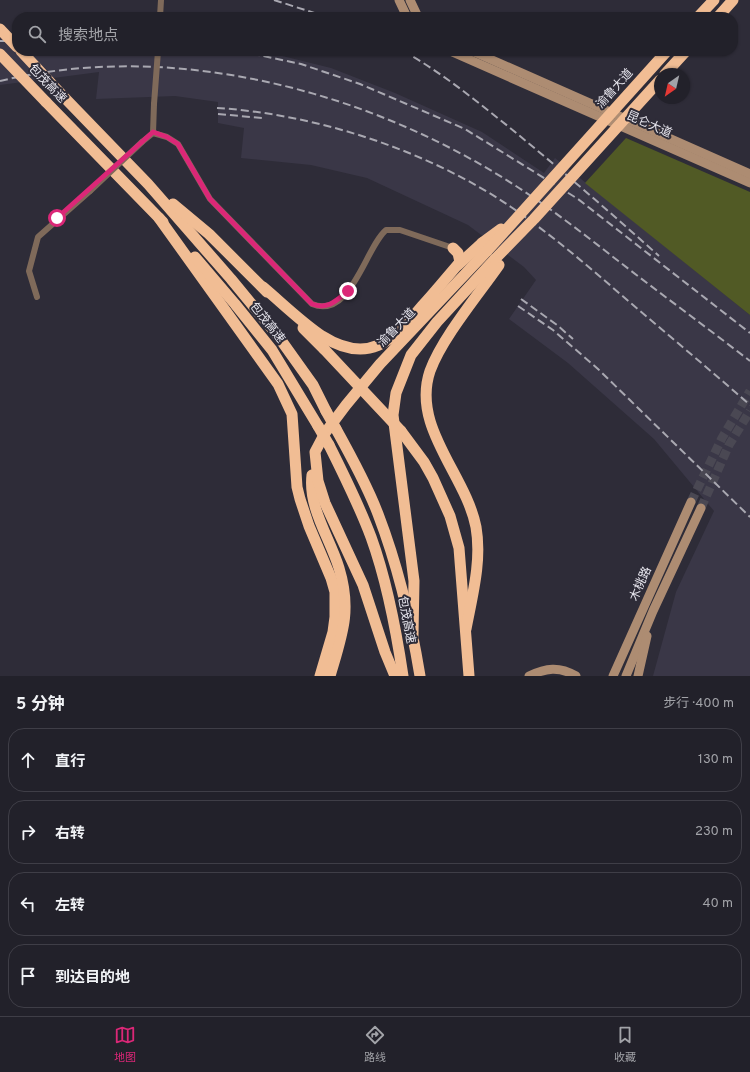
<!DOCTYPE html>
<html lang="zh">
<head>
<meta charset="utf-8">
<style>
	:root { --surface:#22212a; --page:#2a2932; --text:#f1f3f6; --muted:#a2a3a8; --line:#3f3e47; --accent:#db2777 }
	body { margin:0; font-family:Overpass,"Noto Sans SC",sans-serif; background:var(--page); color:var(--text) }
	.compass { position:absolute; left:654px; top:68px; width:36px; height:36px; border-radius:50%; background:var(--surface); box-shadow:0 1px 3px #0004; rotate:214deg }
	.stop { position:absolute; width:12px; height:12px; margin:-9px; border:3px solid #db2777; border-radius:50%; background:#fff }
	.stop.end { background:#db2777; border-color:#fff; box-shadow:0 1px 4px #0008 }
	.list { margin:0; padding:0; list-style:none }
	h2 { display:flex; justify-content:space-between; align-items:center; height:52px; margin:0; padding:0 16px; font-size:17px }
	h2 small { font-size:13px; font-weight:400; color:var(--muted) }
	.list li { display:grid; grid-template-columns:26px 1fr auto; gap:12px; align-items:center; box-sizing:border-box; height:64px; margin:0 8px 8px; padding:0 8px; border:1px solid var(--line); border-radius:16px }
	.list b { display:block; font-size:15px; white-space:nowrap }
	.list em { font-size:13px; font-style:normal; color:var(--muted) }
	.icon { flex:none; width:22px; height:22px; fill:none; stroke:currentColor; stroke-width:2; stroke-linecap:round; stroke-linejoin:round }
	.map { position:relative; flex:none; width:750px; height:676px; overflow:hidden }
	.search { position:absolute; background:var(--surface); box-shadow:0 1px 3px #0004; left:12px; right:12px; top:12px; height:44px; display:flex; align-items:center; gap:10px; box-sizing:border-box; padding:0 14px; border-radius:16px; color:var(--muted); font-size:15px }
	.sheet { height:340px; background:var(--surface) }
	nav { display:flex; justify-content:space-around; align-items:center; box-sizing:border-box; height:56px; border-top:1px solid var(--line); background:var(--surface); font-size:11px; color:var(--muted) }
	nav a { display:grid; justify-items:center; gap:2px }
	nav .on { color:var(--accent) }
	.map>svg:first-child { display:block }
	.built { fill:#3a3747 }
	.green { fill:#515a25 }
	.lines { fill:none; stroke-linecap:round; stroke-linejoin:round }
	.secondary-tunnel { stroke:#4a4853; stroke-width:9; stroke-dasharray:9 4.5; stroke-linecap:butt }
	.street { stroke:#7f6a5a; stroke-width:6 }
	.secondary { stroke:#ad8c72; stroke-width:9 }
	.highway { stroke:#f1bd94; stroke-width:11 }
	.rail { stroke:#a9a8b1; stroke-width:2; stroke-dasharray:8 4; stroke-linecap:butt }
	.street-bridge { stroke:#7f6a5a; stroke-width:6 }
	.highway-bridge { stroke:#f1bd94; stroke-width:11 }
	.route { stroke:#db2777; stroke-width:5 }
	.labels { text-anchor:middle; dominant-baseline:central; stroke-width:4; stroke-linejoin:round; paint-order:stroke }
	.street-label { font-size:12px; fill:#e7e6ee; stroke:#2e2c38 }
</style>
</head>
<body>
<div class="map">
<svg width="750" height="676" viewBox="0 0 750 676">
	<rect width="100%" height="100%" fill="#2e2c38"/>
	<path class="built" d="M0,34H17V51H262L331,68L395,93L482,132L544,173L555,158L750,315V676H653L676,592L714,511L654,439L568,363L509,319L536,280L524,267L468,225L367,178L311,165L241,158L244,128L218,123V102L175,96L96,99L99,72L0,85Z"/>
	<path class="green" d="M626,138L750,192V315L585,183Z"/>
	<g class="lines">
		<g class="secondary-tunnel">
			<path d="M691,502L722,438L750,391"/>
			<path d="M701,508L729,445L750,411"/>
		</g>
		<g class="street">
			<path d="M160,17L161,0"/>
			<path d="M153,133L167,137L178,144L210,199L312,304C351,320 365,248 386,230H400L453,248"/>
			<path d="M142,142L153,133L154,104"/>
			<path d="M37,297L29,271L38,237L90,191"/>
		</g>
		<g class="secondary">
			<path d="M399,0L407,17"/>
			<path d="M410,0L418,17"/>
			<path d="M450,51L750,183"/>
			<path d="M472,51L750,174"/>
			<path d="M529,676C546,668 559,666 576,676"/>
			<path d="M613,676L691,502"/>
			<path d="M626,676L653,611L701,508"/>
			<path d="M638,676L647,636"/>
		</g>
		<g class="highway">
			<path d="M698,17L714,0"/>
			<path d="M718,17L733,0"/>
			<path d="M665,74L686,51"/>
			<path d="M60,93L148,184L231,279L278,336L313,385L326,411"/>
			<path d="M46,102L163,222"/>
			<path d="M173,204L209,234L267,292"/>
			<path d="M159,218L278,384L292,414L297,487L300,499L309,526L331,578L335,592V617L333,632L320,676"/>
			<path d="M195,257L235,304L272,350L318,426"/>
			<path d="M458,265L482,243"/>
			<path d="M263,287C282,303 301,322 322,336C368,365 392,342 422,306C435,292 447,277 460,262L458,253L453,248"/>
			<path d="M303,328L324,349"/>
			<path d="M336,429C351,456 367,485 378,514C398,566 411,621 420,676"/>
			<path d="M401,431L424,462L433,478L450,516L459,548L469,676"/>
			<path d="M329,445C344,475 359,505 371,537C387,581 396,629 403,676"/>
			<path d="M312,475C308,508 330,538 339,568C352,611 342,635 330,676"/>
			<path d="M466,629C472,597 482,561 476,527C466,475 411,427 430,371C442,338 478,295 499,265"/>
			<path d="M413,635L414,581L393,415L396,393L411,355L437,322L495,259"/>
			<path d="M395,676L385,652L363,585L325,503L318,481L315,452L325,433L346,405L380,364L487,251"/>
		</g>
		<g class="rail">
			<path d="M274,0L327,17"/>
			<path d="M0,41H17"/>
			<path d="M240,51L301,64L360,84L465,129L578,199L750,333"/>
			<path d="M403,51C441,72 475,100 509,127C560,169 610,212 659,256"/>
			<path d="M0,81C174,39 371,91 519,188C553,210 585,235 617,260C661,294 706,327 750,361"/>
			<path d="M217,108C316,114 429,151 511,207C552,235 589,267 626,299C667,334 709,369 750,405"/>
			<path d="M218,114L262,118"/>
			<path d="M521,299L557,325L573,339"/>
			<path d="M518,306L553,330L598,369L750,517"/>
		</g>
		<g class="street-bridge">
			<path d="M154,104L158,51"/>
			<path d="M90,191L142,142"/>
		</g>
		<g class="highway-bridge">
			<path d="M0,29L17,47"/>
			<path d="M21,51L60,93"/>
			<path d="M0,54L46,102"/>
			<path d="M482,243L501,229"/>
			<path d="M487,251L667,51"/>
			<path d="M495,259L534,219L660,80"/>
			<path d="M324,349L401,431"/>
			<path d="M326,411L336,429"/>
			<path d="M318,426L329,445"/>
		</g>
	</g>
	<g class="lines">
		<path class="route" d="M57,218L153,132L167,137L178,144L210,199L312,304C328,310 336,301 348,291"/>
	</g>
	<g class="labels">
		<g class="street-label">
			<text transform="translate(47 84) rotate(46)">包茂高速</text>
			<text transform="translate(615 89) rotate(-48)">渝鲁大道</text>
			<text transform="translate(649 125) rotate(24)">昆仑大道</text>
			<text transform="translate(267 323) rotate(52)">包茂高速</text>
			<text transform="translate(397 328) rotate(-46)">渝鲁大道</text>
			<text transform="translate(641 584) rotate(-66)">木桃路</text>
			<text transform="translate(406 620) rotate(79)">包茂高速</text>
		</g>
	</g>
</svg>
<svg class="compass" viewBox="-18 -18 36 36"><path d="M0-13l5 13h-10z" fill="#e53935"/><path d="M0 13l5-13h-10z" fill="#a2a3a8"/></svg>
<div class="stop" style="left:57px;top:218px"></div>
<div class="stop end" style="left:348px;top:291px"></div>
<div class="search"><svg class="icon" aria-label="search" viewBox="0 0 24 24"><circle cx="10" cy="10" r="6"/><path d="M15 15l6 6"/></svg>搜索地点</div>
</div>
<section class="sheet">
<h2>5 分钟<small>步行 · 400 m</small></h2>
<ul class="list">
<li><svg class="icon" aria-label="ahead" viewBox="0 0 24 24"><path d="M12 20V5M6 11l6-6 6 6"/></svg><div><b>直行</b></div><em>130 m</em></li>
<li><svg class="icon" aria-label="right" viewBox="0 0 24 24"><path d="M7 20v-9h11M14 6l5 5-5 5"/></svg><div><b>右转</b></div><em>230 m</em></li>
<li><svg class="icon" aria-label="left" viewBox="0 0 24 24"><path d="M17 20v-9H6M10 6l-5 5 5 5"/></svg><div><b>左转</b></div><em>40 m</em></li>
<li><svg class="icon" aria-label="arrive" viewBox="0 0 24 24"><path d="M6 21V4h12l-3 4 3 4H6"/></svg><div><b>到达目的地</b></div></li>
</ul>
</section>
<nav>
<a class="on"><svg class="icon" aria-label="map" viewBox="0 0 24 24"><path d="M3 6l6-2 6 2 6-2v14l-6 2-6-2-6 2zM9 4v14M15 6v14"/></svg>地图</a>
<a><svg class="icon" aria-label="directions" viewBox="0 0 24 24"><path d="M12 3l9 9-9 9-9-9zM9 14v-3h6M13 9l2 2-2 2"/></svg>路线</a>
<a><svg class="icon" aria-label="saved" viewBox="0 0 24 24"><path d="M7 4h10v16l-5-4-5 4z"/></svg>收藏</a>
</nav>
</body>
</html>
